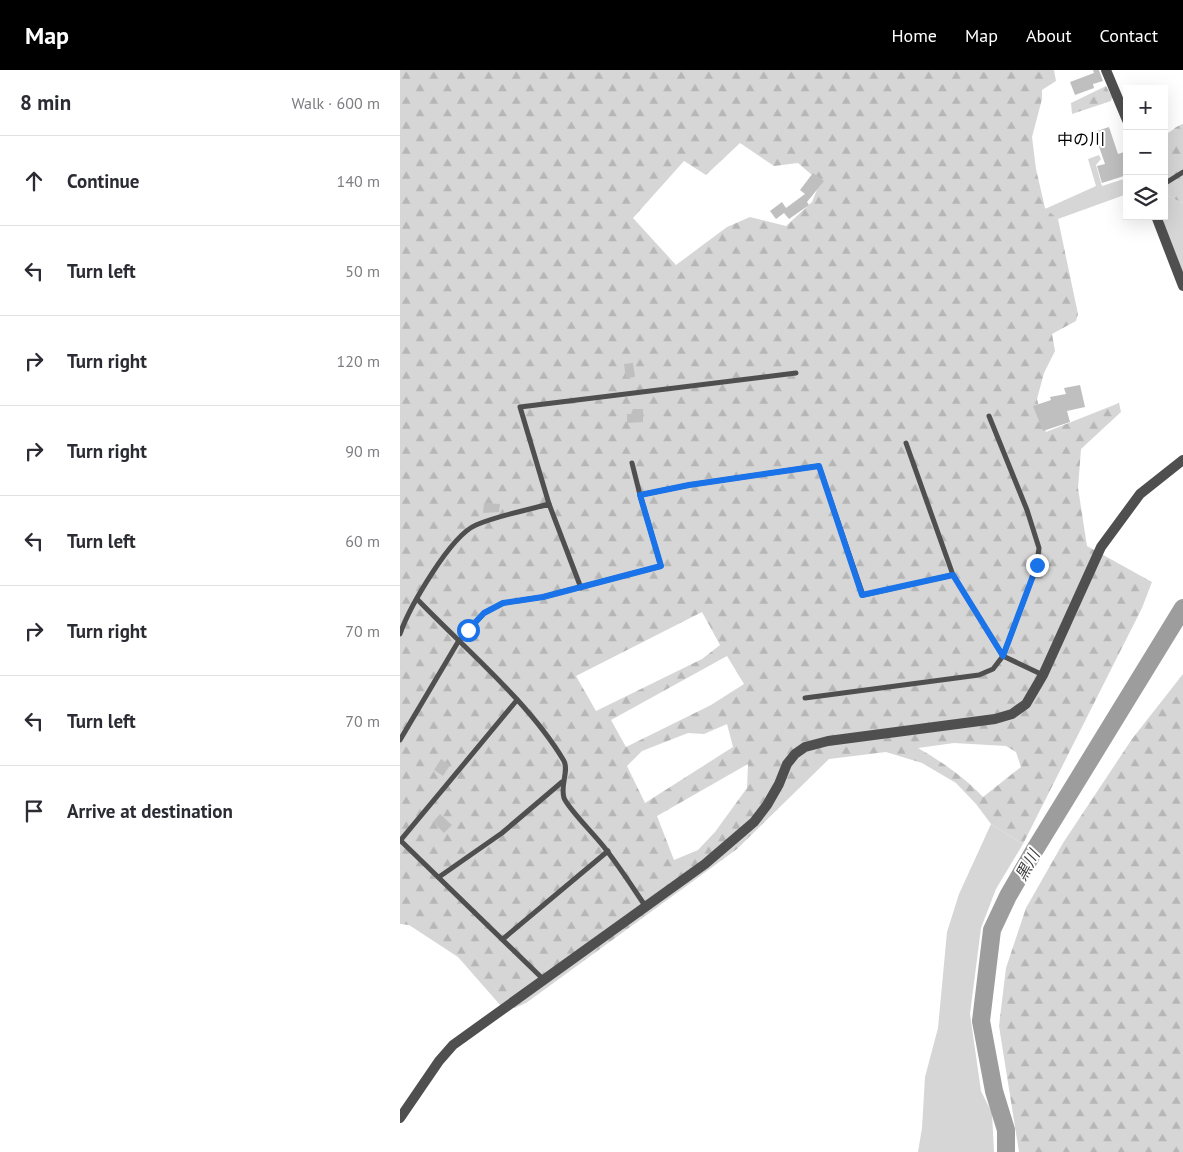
<!DOCTYPE html>
<html lang="en">
<head>
<meta charset="utf-8">
<style>
	:root { --surface:#fff; --page:#f7f7f7; --text:#2b2b33; --muted:#7c7c81; --line:#e1e1e2; --accent:#000 }
	body { margin:0; font-family:"PT Sans","Noto Sans JP",sans-serif; background:var(--page); color:var(--text) }
	.controls { position:absolute; right:15px; top:15px; display:grid; overflow:hidden; border-radius:0px; box-shadow:0 5px 20px #0002 }
	.controls button { width:45px; height:45px; display:grid; place-items:center; padding:0; border:0; border-bottom:1px solid var(--line); background:var(--surface); color:var(--text); font:25px sans-serif }
	.stop { position:absolute; width:15px; height:15px; margin:-11px; border:4px solid #1a73e8; border-radius:50%; background:#fff }
	.stop.end { background:#1a73e8; border-color:#fff; box-shadow:0 1px 5px #0008 }
	.list { margin:0; padding:0; list-style:none }
	h2 { display:flex; justify-content:space-between; align-items:center; height:65px; margin:0; padding:0 20px; font-size:21px }
	h2 small { font-size:16px; font-weight:400; color:var(--muted) }
	.list li { display:grid; grid-template-columns:32px 1fr auto; gap:15px; align-items:center; box-sizing:border-box; height:90px; padding:0 20px; border-top:1px solid var(--line) }
	.list b { display:block; font-size:19px; white-space:nowrap }
	.list em { font-size:16px; font-style:normal; color:var(--muted) }
	.icon { flex:none; width:28px; height:28px; fill:none; stroke:currentColor; stroke-width:2; stroke-linecap:round; stroke-linejoin:round }
	.map { position:relative; flex:none; width:783px; height:1082px; overflow:hidden }
	header { display:flex; align-items:center; gap:30px; box-sizing:border-box; height:70px; padding:0 25px; background:var(--accent); color:#fff }
	header strong { font-size:24px }
	nav { display:flex; gap:28px; margin-inline-start:auto; font-size:18px }
	main { display:flex }
	aside { flex:1; background:var(--surface) }
	.map>svg:first-child { display:block }
	.grass { fill:#d6d6d6 }
	.forest { fill:url(#forest-firs); fill-rule:evenodd }
	.lines { fill:none; stroke-linecap:round; stroke-linejoin:round }
	.river { stroke:#9d9d9d; stroke-width:18 }
	.building { fill:#bfbfbf }
	.service { stroke:#4f4f4f; stroke-width:5 }
	.minor { stroke:#4f4f4f; stroke-width:10 }
	.route { stroke:#1a73e8; stroke-width:6 }
	.labels { text-anchor:middle; dominant-baseline:central; stroke-width:4; stroke-linejoin:round; paint-order:stroke }
	.neighbourhood-label { font-size:16px; fill:#000; stroke:#fff }
	.water-label { font-size:16px; font-style:italic; fill:#3e3e3e; stroke:#fff }
</style>
</head>
<body>
<header>
<strong>Map</strong>
<nav><a>Home</a><a>Map</a><a>About</a><a>Contact</a></nav>
</header>
<main>
<aside>
<h2>8 min<small>Walk · 600 m</small></h2>
<ul class="list">
<li><svg class="icon" aria-label="ahead" viewBox="0 0 24 24"><path d="M12 20V5M6 11l6-6 6 6"/></svg><div><b>Continue</b></div><em>140 m</em></li>
<li><svg class="icon" aria-label="left" viewBox="0 0 24 24"><path d="M17 20v-9H6M10 6l-5 5 5 5"/></svg><div><b>Turn left</b></div><em>50 m</em></li>
<li><svg class="icon" aria-label="right" viewBox="0 0 24 24"><path d="M7 20v-9h11M14 6l5 5-5 5"/></svg><div><b>Turn right</b></div><em>120 m</em></li>
<li><svg class="icon" aria-label="right" viewBox="0 0 24 24"><path d="M7 20v-9h11M14 6l5 5-5 5"/></svg><div><b>Turn right</b></div><em>90 m</em></li>
<li><svg class="icon" aria-label="left" viewBox="0 0 24 24"><path d="M17 20v-9H6M10 6l-5 5 5 5"/></svg><div><b>Turn left</b></div><em>60 m</em></li>
<li><svg class="icon" aria-label="right" viewBox="0 0 24 24"><path d="M7 20v-9h11M14 6l5 5-5 5"/></svg><div><b>Turn right</b></div><em>70 m</em></li>
<li><svg class="icon" aria-label="left" viewBox="0 0 24 24"><path d="M17 20v-9H6M10 6l-5 5 5 5"/></svg><div><b>Turn left</b></div><em>70 m</em></li>
<li><svg class="icon" aria-label="arrive" viewBox="0 0 24 24"><path d="M6 21V4h12l-3 4 3 4H6"/></svg><div><b>Arrive at destination</b></div></li>
</ul>
</aside>
<div class="map">
<svg width="783" height="1082" viewBox="0 0 783 1082">
	<defs>
		<pattern id="forest-firs" width="22" height="20" patternUnits="userSpaceOnUse" patternTransform="scale(1.25)"><rect width="22" height="20" fill="#d6d6d6"/><path d="M5 1l3.5 6h-7zM16 11l3.5 6h-7z" fill="#b6b6b6"/></pattern>
	</defs>
	<rect width="100%" height="100%" fill="#fff"/>
	<g class="grass">
		<path d="M699,85L701,89L696,95L702,116L727,108V124L658,149L645,139L696,116L688,89Z"/>
		<path d="M768,126L783,133V203L763,152Z"/>
		<path d="M591,754L623,774L596,819L581,858L570,944L581,1021L592,1043L594,1082H518L522,1058L525,1007L538,958L547,862L559,824Z"/>
	</g>
	<g class="forest">
		<path d="M0,0H654L656,11L642,20V29L632,67L636,99L645,138L658,149L678,244L676,251L652,264L655,281L644,303L637,329L646,362L719,333L721,342L681,379L678,418L687,476L752,512L742,538L623,774L591,754L576,734L556,713L522,693L486,682L429,689L337,779L126,933L115,938L101,936L58,887L9,855L0,854ZM340,73L374,96L398,93L420,112L412,132L386,156L350,147L327,157L276,195L233,148L284,91L306,105ZM302,542L320,575L302,589L196,641L176,606ZM327,586L344,614L311,635L226,677L211,650ZM327,654L333,677L245,733L227,696L242,681L288,663L304,664ZM554,673L606,676L616,682L621,697L583,727C563,706 542,692 518,678ZM348,694L347,718L315,762L298,780L274,790L257,746Z"/>
		<path d="M706,16L712,27L711,31L672,44L671,33Z"/>
		<path d="M783,54V133L768,126L764,144V65C772,62 775,56 783,54Z"/>
		<path d="M783,604V1082H619L599,956L606,898L626,838L663,773L732,669Z"/>
	</g>
	<g class="lines">
		<path class="river" d="M606,1082V1060L594,1021L581,951L592,860L608,826L634,781L783,538"/>
	</g>
	<g class="building">
		<path d="M693,0H699L703,11L693,14L694,18L675,25L670,12L694,3Z"/>
		<path d="M709,57L718,84L727,81V105L702,113L697,96L705,94L694,62Z"/>
		<path d="M413,103L424,111L407,132L409,135L389,149L384,143L376,149L370,141L382,132L386,138L405,124L400,120Z"/>
		<path d="M233,293L235,307L226,308L224,294Z"/>
		<path d="M680,315L685,337L667,341L670,352L643,361L633,336L651,330L650,327L666,324L664,318Z"/>
		<path d="M233,339H243V352L227,353V344H231Z"/>
		<path d="M84,433L100,434L99,442L83,443Z"/>
		<path d="M41,689L50,695L43,706L34,700Z"/>
		<path d="M40,744L52,755L44,763L33,752Z"/>
	</g>
	<g class="lines">
		<g class="service">
			<path d="M764,114L783,102"/>
			<path d="M506,373L553,505"/>
			<path d="M232,393L240,425"/>
			<path d="M149,434L120,337L396,303"/>
			<path d="M17,529C65,579 129,632 164,691C169,701 160,715 164,728C169,740 198,768 207,781C221,799 233,818 246,837"/>
			<path d="M0,564C9,538 50,466 76,455C99,445 125,441 149,434L181,518"/>
			<path d="M405,628L579,605L593,599L603,586L637,495L639,478L627,440L589,346"/>
			<path d="M0,670L58,572L84,543L103,533L143,527L261,496L240,425L289,415L419,396L463,525L553,505L603,586L643,605"/>
			<path d="M0,770L143,909"/>
			<path d="M0,771L117,630"/>
			<path d="M39,807L102,763L162,712"/>
			<path d="M103,869L208,781"/>
		</g>
		<g class="minor">
			<path d="M706,0L727,50"/>
			<path d="M756,146L783,216"/>
			<path d="M0,1048L39,991L53,975L305,794L354,752L367,735L379,714L387,694L395,684L405,677L428,671L595,649L612,644L626,634L643,605L701,477L740,424L783,390"/>
		</g>
	</g>
	<g class="lines">
		<path class="route" d="M68,560L84,543L103,533L143,527L261,496L240,425L289,415L419,396L462,525L553,505L603,586L637,495"/>
	</g>
	<g class="labels">
		<g class="neighbourhood-label">
			<text x="681" y="69">中の川</text>
		</g>
		<g class="water-label">
			<text transform="translate(627 795) rotate(-61)">黒川</text>
		</g>
	</g>
</svg>
<div class="controls">
<button>+</button>
<button>−</button>
<button><svg class="icon" aria-label="layers" viewBox="0 0 24 24"><path d="M12 4l9 5-9 5-9-5zM3 14l9 5 9-5"/></svg></button>
</div>
<div class="stop" style="left:68px;top:560px"></div>
<div class="stop end" style="left:637px;top:495px"></div>
</div>
</main>
</body>
</html>
